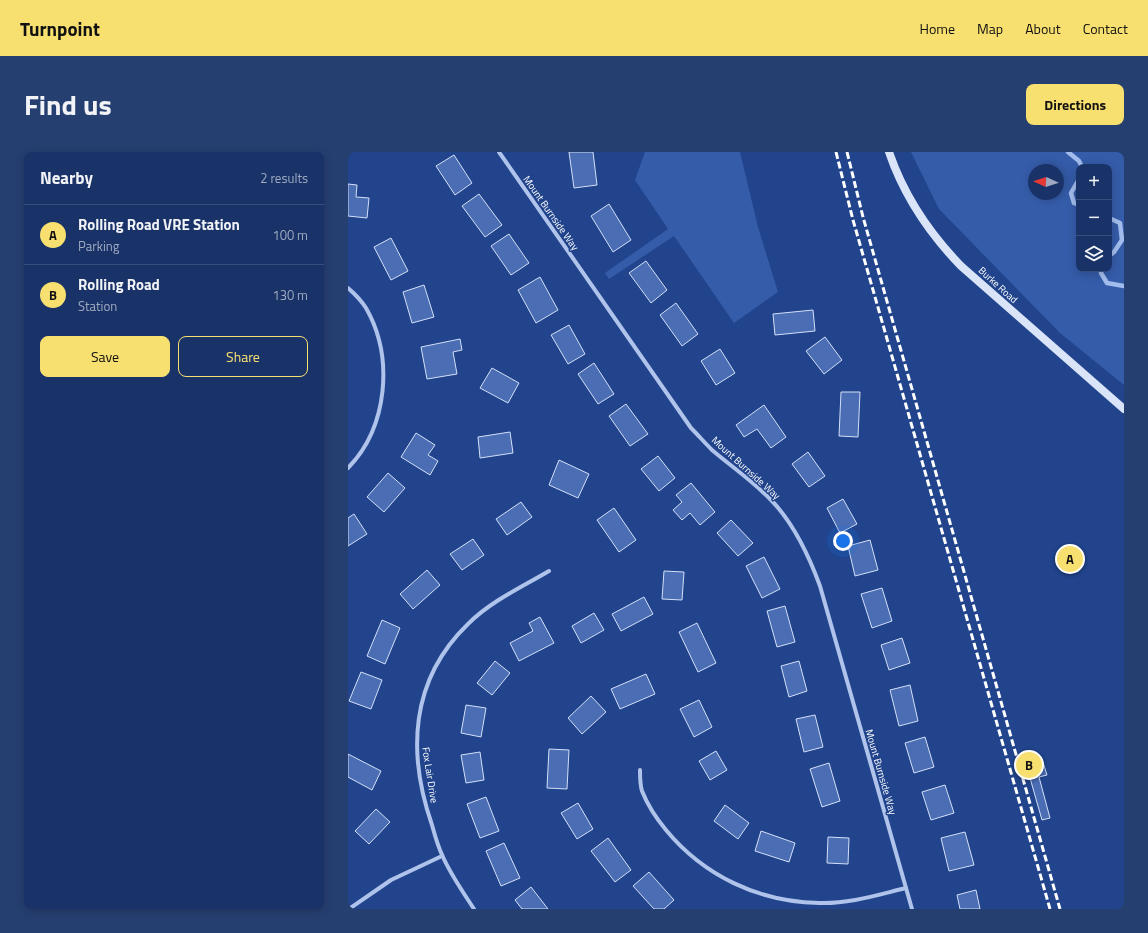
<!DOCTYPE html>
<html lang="en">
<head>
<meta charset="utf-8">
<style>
	:root { --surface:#193369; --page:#263f71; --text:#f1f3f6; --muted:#9faac0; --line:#374e7d; --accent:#f8e070 }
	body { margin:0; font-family:"Titillium Web",sans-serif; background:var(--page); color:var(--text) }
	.controls { position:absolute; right:12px; top:12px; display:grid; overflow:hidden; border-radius:8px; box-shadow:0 2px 10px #0003 }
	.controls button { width:36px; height:36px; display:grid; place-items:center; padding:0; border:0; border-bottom:1px solid var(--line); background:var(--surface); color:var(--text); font:20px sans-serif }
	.compass { position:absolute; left:680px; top:12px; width:36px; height:36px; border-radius:50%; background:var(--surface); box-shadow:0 2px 10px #0003; rotate:273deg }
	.you { position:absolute; left:495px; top:389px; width:14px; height:14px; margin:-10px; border:3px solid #fff; border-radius:50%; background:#1a73e8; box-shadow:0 0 0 6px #1a73e833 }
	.badge { display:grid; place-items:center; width:26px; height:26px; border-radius:50%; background:var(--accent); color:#111; font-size:13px; font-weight:700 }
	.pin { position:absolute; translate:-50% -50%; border:2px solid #fff; box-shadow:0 1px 4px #0006 }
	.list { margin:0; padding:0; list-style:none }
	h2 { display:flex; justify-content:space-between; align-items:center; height:52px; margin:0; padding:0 16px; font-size:17px }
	h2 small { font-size:13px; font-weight:400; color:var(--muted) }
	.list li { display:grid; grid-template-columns:26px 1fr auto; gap:12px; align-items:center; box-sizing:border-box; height:60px; padding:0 16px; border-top:1px solid var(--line) }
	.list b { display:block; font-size:15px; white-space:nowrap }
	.list p { margin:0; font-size:13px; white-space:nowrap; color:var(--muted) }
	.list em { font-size:13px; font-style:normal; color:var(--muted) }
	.actions { display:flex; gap:8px; padding:12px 16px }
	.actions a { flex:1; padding:9px 0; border:1px solid var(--accent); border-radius:8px; text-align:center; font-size:14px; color:var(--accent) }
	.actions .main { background:var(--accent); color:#111 }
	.icon { flex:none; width:22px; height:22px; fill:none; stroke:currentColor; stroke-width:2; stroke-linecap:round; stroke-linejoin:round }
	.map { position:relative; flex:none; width:776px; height:757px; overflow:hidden; border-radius:8px }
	header { display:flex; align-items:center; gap:24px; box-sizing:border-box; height:56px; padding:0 20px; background:var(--accent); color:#111 }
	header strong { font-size:19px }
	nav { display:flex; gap:22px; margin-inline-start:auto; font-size:14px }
	.intro { display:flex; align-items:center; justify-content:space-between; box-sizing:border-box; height:96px; padding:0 24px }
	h1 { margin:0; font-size:28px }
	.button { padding:10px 18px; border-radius:8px; background:var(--accent); color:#111; font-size:14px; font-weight:700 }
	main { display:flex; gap:24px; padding:0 24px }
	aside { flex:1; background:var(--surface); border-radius:8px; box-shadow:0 2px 10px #0003 }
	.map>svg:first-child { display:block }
	.green { fill:#355ca9; fill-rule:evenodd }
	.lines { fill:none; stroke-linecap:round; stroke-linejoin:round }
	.stream { stroke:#a2bded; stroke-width:4.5 }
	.building { fill:#4a6db3; stroke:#d4e0f8 }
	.street { stroke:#afc3eb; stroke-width:4 }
	.secondary { stroke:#dae4f9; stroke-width:8 }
	.rail { stroke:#fff; stroke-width:3; stroke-dasharray:7 3; stroke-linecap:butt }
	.labels { text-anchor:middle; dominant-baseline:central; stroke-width:3; stroke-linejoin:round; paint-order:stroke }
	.street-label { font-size:10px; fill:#fff; stroke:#21448c }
</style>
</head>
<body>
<header>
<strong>Turnpoint</strong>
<nav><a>Home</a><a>Map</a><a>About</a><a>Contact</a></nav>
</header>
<div class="intro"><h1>Find us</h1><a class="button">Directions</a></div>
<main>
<aside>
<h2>Nearby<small>2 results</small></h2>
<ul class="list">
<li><span class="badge">A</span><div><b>Rolling Road VRE Station</b><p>Parking</p></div><em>100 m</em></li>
<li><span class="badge">B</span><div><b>Rolling Road</b><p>Station</p></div><em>130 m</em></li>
</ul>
<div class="actions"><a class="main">Save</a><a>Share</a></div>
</aside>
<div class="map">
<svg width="776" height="757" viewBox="0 0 776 757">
	<rect width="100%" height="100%" fill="#21448c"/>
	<g class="green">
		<path d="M297,0H392L410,75L430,140L386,171L326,84L261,127L257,121L320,77L287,28Z"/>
		<path d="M563,0H776V233L712,181L591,57ZM731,15H761V117H731ZM686,18H710V42H686Z"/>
	</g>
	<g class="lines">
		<g class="stream">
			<path d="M720,0L731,9L734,15"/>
			<path d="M731,27L723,41L726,51L731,53"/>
			<path d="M761,66L772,71L774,88L766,100L761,104"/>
			<path d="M753,117V121L759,131L776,134"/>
		</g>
	</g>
	<g class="building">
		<path d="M221,0H245L249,33L226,36Z"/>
		<path d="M106,3L124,31L107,43L88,14Z"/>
		<path d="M0,32L9,33L8,45L21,46L19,66L0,64Z"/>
		<path d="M131,42L154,73L137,85L114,54Z"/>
		<path d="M261,52L283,88L265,100L243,64Z"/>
		<path d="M161,82L181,111L163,123L143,94Z"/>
		<path d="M43,86L60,119L43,128L26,95Z"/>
		<path d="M298,109L319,138L303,151L281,121Z"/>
		<path d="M192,125L210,158L188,171L170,138Z"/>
		<path d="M76,133L86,165L64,171L55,140Z"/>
		<path d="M328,151L350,182L334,194L312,163Z"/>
		<path d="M465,158L467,179L427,183L425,162Z"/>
		<path d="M221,173L237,202L220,212L203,183Z"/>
		<path d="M477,185L494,208L476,222L458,199Z"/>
		<path d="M112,187L114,198L105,200L109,222L79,227L73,195Z"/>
		<path d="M372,197L387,221L368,233L353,209Z"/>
		<path d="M246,211L266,242L250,252L230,222Z"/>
		<path d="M144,216L171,231L160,251L132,236Z"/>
		<path d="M493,240H512L510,285L491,284Z"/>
		<path d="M278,252L300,282L282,294L261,264Z"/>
		<path d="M416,253L438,285L423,296L409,277L396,285L388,273Z"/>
		<path d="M162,280L165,301L132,306L130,285Z"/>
		<path d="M68,281L87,293L80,303L90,309L82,323L53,305Z"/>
		<path d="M460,300L477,324L461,335L444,312Z"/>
		<path d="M310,304L327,326L311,339L293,317Z"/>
		<path d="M211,308L241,322L230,346L201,333Z"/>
		<path d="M40,321L57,336L36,360L19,345Z"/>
		<path d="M343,331L367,360L352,373L342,361L334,368L325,358L334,350L328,343Z"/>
		<path d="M495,347L509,372L492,381L479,356Z"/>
		<path d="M173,350L184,365L159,383L148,367Z"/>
		<path d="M266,356L288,388L271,400L249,368Z"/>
		<path d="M6,362L19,382L0,394V366Z"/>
		<path d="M383,368L405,391L390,404L369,381Z"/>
		<path d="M125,387L136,403L114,418L102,402Z"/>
		<path d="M522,388L530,418L507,424L500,394Z"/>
		<path d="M416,405L432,437L414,446L398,414Z"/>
		<path d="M79,418L92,433L65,457L52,442Z"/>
		<path d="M316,419L336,420L334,448L314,447Z"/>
		<path d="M534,436L544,469L524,476L513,442Z"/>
		<path d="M296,445L305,462L273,479L264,462Z"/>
		<path d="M437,454L447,490L429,495L419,459Z"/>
		<path d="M246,461L256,478L233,491L224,474Z"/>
		<path d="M192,465L206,491L171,509L162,491L185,479L181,471Z"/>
		<path d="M34,468L52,476L37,512L19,504Z"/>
		<path d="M349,471L368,511L350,520L331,480Z"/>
		<path d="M554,486L562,511L541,518L533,493Z"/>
		<path d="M147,509L162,521L144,543L129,531Z"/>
		<path d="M451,509L459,539L441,545L433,514Z"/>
		<path d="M13,520L34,528L23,557L1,549Z"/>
		<path d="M298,522L307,542L272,557L263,537Z"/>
		<path d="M562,533L570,569L551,574L542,538Z"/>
		<path d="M243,544L258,560L234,582L220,566Z"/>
		<path d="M351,548L364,575L346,585L332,557Z"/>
		<path d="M118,553L138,556L133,585L113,581Z"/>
		<path d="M467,563L475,595L456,600L448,567Z"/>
		<path d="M577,585L586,615L566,621L557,591Z"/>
		<path d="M201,597L221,598L219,637L199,636Z"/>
		<path d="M368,599L379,618L362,628L351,609Z"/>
		<path d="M132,600L136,628L118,631L113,603Z"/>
		<path d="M0,602L33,619L24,638L0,625Z"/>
		<path d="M694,607L699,623L691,625L702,666L694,668L678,612Z"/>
		<path d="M481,611L492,649L474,655L462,617Z"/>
		<path d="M597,633L606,661L583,668L574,640Z"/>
		<path d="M138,645L151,679L132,686L119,652Z"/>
		<path d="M230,651L245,677L229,687L213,661Z"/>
		<path d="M377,653L401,671L390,687L366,669Z"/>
		<path d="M28,657L42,670L21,692L7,679Z"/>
		<path d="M413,679L447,691L441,710L407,699Z"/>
		<path d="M617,680L626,713L601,719L593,686Z"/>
		<path d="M480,685L501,686L500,712L479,711Z"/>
		<path d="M260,686L283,718L267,730L243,699Z"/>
		<path d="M156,691L172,726L153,734L138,699Z"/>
		<path d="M301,720L326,748L316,757H306L285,734Z"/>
		<path d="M183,735L200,757H174L167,748Z"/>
		<path d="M628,738L632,757H612L609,743Z"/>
	</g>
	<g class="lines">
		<g class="street">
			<path d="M151,0L343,276C350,283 357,291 364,298C384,315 406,330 424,349C447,373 461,404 472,434L564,757"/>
			<path d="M0,136C7,142 13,148 18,156C46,205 40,275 0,316"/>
			<path d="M292,618C292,625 292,633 294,639C300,654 308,666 318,678C356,724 411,750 471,751C501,752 529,743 558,736"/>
			<path d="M1,757L43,728L94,704"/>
			<path d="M126,757C115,740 103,723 95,705C90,695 87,684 84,673C59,601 62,528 120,472C143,449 174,435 201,419"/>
		</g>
		<path class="secondary" d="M541,0C556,44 581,81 613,114L776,257"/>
		<g class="rail">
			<path d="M488,0L505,68L702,757"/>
			<path d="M499,0L515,65L712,757"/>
		</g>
	</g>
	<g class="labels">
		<g class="street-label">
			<text transform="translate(203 61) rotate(55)">Mount Burnside Way</text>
			<text transform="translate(650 133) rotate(42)">Burke Road</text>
			<text transform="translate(398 316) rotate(42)">Mount Burnside Way</text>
			<text transform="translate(533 620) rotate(74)">Mount Burnside Way</text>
			<text transform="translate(82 623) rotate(81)">Fox Lair Drive</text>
		</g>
	</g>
</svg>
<div class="controls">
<button>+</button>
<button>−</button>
<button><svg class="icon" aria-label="layers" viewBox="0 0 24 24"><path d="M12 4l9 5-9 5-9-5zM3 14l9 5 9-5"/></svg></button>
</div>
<svg class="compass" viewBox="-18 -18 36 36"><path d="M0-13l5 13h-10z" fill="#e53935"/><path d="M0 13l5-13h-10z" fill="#9faac0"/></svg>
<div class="you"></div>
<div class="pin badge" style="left:722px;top:407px">A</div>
<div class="pin badge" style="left:681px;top:613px">B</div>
</div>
</main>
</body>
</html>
